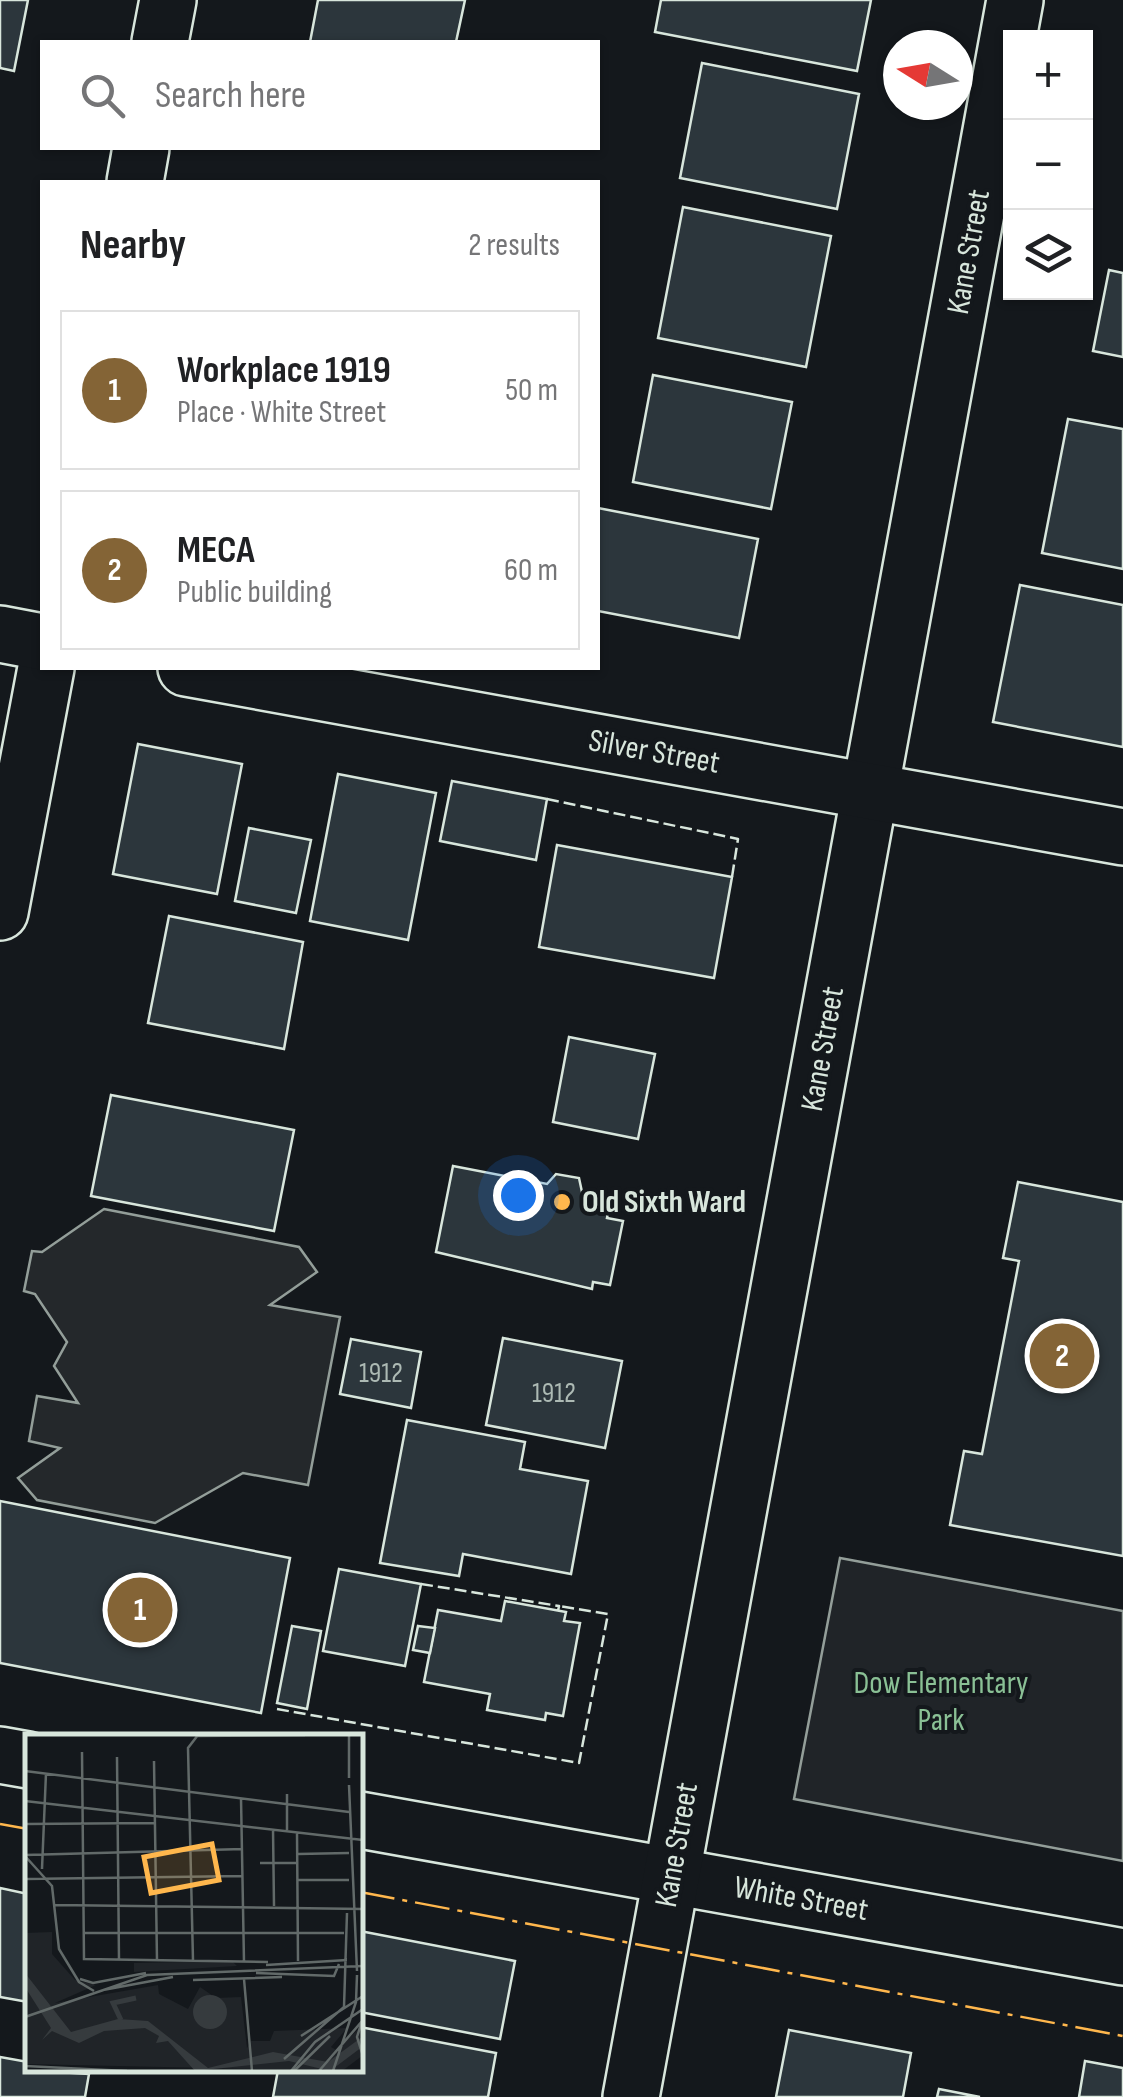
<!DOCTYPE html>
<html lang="en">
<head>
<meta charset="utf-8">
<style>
	:root { --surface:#fff; --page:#f2f2f2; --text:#202124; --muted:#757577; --line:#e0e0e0; --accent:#846436 }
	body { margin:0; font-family:"Sofia Sans Condensed",sans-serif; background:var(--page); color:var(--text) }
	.controls { position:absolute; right:30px; top:30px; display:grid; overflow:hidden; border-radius:0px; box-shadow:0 2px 8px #0004 }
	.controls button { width:90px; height:90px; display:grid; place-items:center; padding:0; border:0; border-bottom:2px solid var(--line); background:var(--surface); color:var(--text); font:50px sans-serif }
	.compass { position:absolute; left:883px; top:30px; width:90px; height:90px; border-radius:50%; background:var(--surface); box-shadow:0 2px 8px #0004; rotate:281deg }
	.you { position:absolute; left:518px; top:1195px; width:35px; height:35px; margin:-25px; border:8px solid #fff; border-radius:50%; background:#1a73e8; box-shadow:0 0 0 15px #1a73e833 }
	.badge { display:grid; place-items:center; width:65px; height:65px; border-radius:50%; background:var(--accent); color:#fff; font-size:32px; font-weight:700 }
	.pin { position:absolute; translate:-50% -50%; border:5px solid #fff; box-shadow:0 2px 10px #0006 }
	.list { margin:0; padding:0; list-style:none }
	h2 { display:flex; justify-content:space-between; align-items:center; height:130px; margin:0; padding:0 40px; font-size:42px }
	h2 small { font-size:32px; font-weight:400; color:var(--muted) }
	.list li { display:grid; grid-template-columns:65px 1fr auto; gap:30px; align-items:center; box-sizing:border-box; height:160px; margin:0 20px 20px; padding:0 20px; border:2px solid var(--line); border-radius:0px }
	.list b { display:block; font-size:38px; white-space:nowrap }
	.list p { margin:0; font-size:32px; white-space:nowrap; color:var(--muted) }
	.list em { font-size:32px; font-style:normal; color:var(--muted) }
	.icon { flex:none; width:55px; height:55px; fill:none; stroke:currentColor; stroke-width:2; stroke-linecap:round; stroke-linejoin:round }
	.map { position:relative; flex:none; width:1123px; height:2097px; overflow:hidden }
	.search { position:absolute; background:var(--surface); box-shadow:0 2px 8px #0004; left:40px; top:40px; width:560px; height:110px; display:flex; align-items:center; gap:25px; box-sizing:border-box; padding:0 35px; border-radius:0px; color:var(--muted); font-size:38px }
	.panel { position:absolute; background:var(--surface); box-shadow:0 2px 8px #0004; left:40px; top:180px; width:560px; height:490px; border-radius:0px }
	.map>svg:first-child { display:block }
	.green { fill:#202428; stroke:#939e99; stroke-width:2.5 }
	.parking { fill:#24282b; stroke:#939e99; stroke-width:2.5 }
	.building { fill:#2c363c; stroke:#d8e6dc; stroke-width:2.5 }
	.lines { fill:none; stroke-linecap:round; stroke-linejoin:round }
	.street-casing { stroke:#d8e6dc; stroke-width:60 }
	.secondary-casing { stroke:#d8e6dc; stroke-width:60 }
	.street { stroke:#14181c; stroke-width:55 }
	.secondary { stroke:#14181c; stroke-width:55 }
	.fence { stroke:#d8e6dc; stroke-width:2.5; stroke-dasharray:12 5; stroke-linecap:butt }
	.power { stroke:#ffb74d; stroke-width:2.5; stroke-dasharray:35 8 5 8; stroke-linecap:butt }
	.poi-dot { fill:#ffb74d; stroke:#14181c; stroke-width:4 }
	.labels { text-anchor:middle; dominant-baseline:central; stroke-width:8; stroke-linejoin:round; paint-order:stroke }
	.number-label { font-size:28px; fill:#adbab4 }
	.street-label { font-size:32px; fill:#d8e6dc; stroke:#14181c }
	.poi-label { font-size:32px; font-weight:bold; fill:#d8e6dc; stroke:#14181c; text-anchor:start }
	.park-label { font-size:32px; fill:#8ac095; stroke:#14181c }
	.inset-river { fill:none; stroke:#363b3e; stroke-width:5 }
	.inset-road { fill:none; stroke:#626a69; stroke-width:2.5 }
	.view { fill:#ffb74d; fill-opacity:0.15; stroke:#ffb74d; stroke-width:5 }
	.inset-edge { fill:none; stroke:#d8e6dc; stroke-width:5 }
</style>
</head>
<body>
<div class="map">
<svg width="1123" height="2097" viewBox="0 0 1123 2097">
	<rect width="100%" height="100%" fill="#14181c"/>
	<path class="green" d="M840,1558L1123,1611V1861L794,1799Z"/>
	<path class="parking" d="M104,1209L299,1247L317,1272L270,1305L340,1317L308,1485L243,1473L155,1523L37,1500L18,1478L60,1448L29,1441L37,1396L78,1403L54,1366L67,1342L35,1294L24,1291L32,1251L42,1252Z"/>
	<g class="building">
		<path d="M0,0H28L14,71L0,68Z"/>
		<path d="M318,0H465L456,42H310Z"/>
		<path d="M661,0H871L857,71L655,32Z"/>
		<path d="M702,63L859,94L837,209L680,178Z"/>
		<path d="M683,207L831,236L806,367L658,338Z"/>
		<path d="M1109,270L1123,273V357L1093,351Z"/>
		<path d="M653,375L792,402L771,509L633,482Z"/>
		<path d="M1068,419L1123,429V569L1042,553Z"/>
		<path d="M598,508L758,539L739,638L598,611Z"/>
		<path d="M1020,585L1123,605V747L993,722Z"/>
		<path d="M138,744L242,764L217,894L113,874Z"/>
		<path d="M338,774L436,793L408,940L310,921Z"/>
		<path d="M452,781L547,799L536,860L440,841Z"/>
		<path d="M249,828L311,840L296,913L235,901Z"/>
		<path d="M557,845L732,877L714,978L539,947Z"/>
		<path d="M169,916L303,942L284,1049L148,1023Z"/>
		<path d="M569,1037L655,1054L638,1139L553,1122Z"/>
		<path d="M111,1095L294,1130L274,1231L91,1196Z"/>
		<path d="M453,1166L547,1184L556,1174L579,1178L582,1192L611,1198L607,1218L623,1221L610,1285L593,1282L592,1289L436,1252Z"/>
		<path d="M1018,1182L1123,1202V1556L950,1525L964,1451L982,1454L1019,1261L1003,1258Z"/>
		<path d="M503,1338L622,1361L605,1448L486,1425Z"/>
		<path d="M351,1339L421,1352L411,1408L340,1394Z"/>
		<path d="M407,1420L525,1442L520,1469L588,1481L571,1574L463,1554L459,1576L380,1563Z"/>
		<path d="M0,1501L290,1558L261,1713L0,1663Z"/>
		<path d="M339,1569L421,1584L405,1666L323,1651Z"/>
		<path d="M505,1601L566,1612L564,1621L580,1623L563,1716L546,1713L545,1720L487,1710L490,1694L424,1682L438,1610L501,1621Z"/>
		<path d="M292,1626L321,1631L307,1709L277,1703Z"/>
		<path d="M418,1626L435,1628L430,1653L413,1650Z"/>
		<path d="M0,1888L28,1894V2002L0,1997Z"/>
		<path d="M360,1931L515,1961L500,2039L360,2012Z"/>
		<path d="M360,2027L496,2053L488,2097H273L278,2070H360Z"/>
		<path d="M789,2030L911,2053L903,2097H776Z"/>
		<path d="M0,2057L28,2062V2070L89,2074L85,2097H0Z"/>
		<path d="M1085,2061L1123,2068V2097H1079Z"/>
		<path d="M939,2089L980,2097H937Z"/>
	</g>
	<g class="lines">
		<g class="street-casing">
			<g id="street">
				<path d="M160,42L168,0"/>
				<path d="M135,182L141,148"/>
				<path d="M0,912L46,668"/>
				<path d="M0,1755L28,1760"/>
				<path d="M360,1820L1123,1957"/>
				<path d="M631,2097L1015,0"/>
			</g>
		</g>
		<g class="secondary-casing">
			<g id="secondary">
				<path d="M0,634L42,642"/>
				<path d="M186,668L1123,837"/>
			</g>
		</g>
		<use href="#street" class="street"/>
		<use href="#secondary" class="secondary"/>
		<g class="fence">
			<path d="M547,799L738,839L732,877"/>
			<path d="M421,1584L559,1606L558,1611"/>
			<path d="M277,1709L579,1763L608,1614L559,1606"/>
		</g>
		<g class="power">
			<path d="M0,1824L28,1829"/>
			<path d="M360,1892L1123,2036"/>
		</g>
	</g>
	<circle class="poi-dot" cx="562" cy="1202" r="10"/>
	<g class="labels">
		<g class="number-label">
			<text x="381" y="1373">1912</text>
			<text x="554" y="1393">1912</text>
		</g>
		<g class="street-label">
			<text transform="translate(969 252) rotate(-80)">Kane Street</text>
			<text transform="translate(654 752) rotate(10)">Silver Street</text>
			<text transform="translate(823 1049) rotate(-80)">Kane Street</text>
			<text transform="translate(677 1845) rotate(-80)">Kane Street</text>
			<text transform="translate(801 1899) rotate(10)">White Street</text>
		</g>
		<g class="poi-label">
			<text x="582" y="1202">Old Sixth Ward</text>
		</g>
		<g class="park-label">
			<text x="941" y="1683">Dow Elementary<tspan x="941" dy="37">Park</tspan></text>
		</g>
	</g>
	<g transform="translate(25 1734)">
		<rect width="338" height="338" fill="#14181c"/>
		<path d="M27,198V220L50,246L71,251L30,269L133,251L134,260L163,275L175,253L191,264L216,263L222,314L226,307H245L249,297L322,294L306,313L311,316L337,292V322L317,337L0,330V199ZM207,227L212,232L109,238V229Z" fill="#202428"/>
		<path d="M0,239L46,298L93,285L123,287L183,334L248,318L303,328L337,303V313L305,337L264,327L170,337L143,307L131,309L134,302L120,294L79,297L54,309L27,297L17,306L26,294L0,253ZM168 278a17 17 0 1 1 34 0a17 17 0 1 1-34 0Z" fill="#363b3e"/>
		<path class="inset-river" d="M96,286L88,269L111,264"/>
		<path class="inset-road" d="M324,1V44M173,2L280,1M57,18L59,225L243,228M92,23L94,226M129,27L132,226M0,37L324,78M324,51L332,237M262,60V96M216,64L219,228M0,67L338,106M0,90L130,89M248,95L249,172M272,98L273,227M273,120L324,119M0,121L218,115M0,122L27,152L34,215L54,248L69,257M235,129H273M17,135L21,39M0,145L218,142M273,146H324M30,171L338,175M58,199H319M168,226L163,14L173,1M241,231L322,226M231,239L309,242L314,230M55,245L68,249L121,239M219,245L227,337M168,246L257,243M78,256L148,243M0,283L122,241L338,232M337,287L332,303L338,322M276,302L338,262M259,325L319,273L322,179M0,332L102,337M266,337L290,308L338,275M269,337L305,302M294,337L338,286M308,337L331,268L332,241"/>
		<path class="view" d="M187,110L194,146L126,159L119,123Z"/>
		<rect width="338" height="338" class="inset-edge"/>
	</g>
</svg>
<div class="controls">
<button>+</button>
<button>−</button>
<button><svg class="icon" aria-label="layers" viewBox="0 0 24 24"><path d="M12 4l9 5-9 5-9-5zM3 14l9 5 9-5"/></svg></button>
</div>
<svg class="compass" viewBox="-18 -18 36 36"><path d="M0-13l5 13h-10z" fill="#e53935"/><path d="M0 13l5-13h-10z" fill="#757577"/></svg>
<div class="you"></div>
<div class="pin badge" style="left:140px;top:1610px">1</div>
<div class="pin badge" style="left:1062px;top:1356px">2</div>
<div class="search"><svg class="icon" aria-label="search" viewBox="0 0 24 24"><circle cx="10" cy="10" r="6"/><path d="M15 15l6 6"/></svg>Search here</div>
<section class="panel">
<h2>Nearby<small>2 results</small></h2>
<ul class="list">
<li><span class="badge">1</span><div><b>Workplace 1919</b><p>Place · White Street</p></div><em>50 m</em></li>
<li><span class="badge">2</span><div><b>MECA</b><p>Public building</p></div><em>60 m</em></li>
</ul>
</section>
</div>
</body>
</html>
